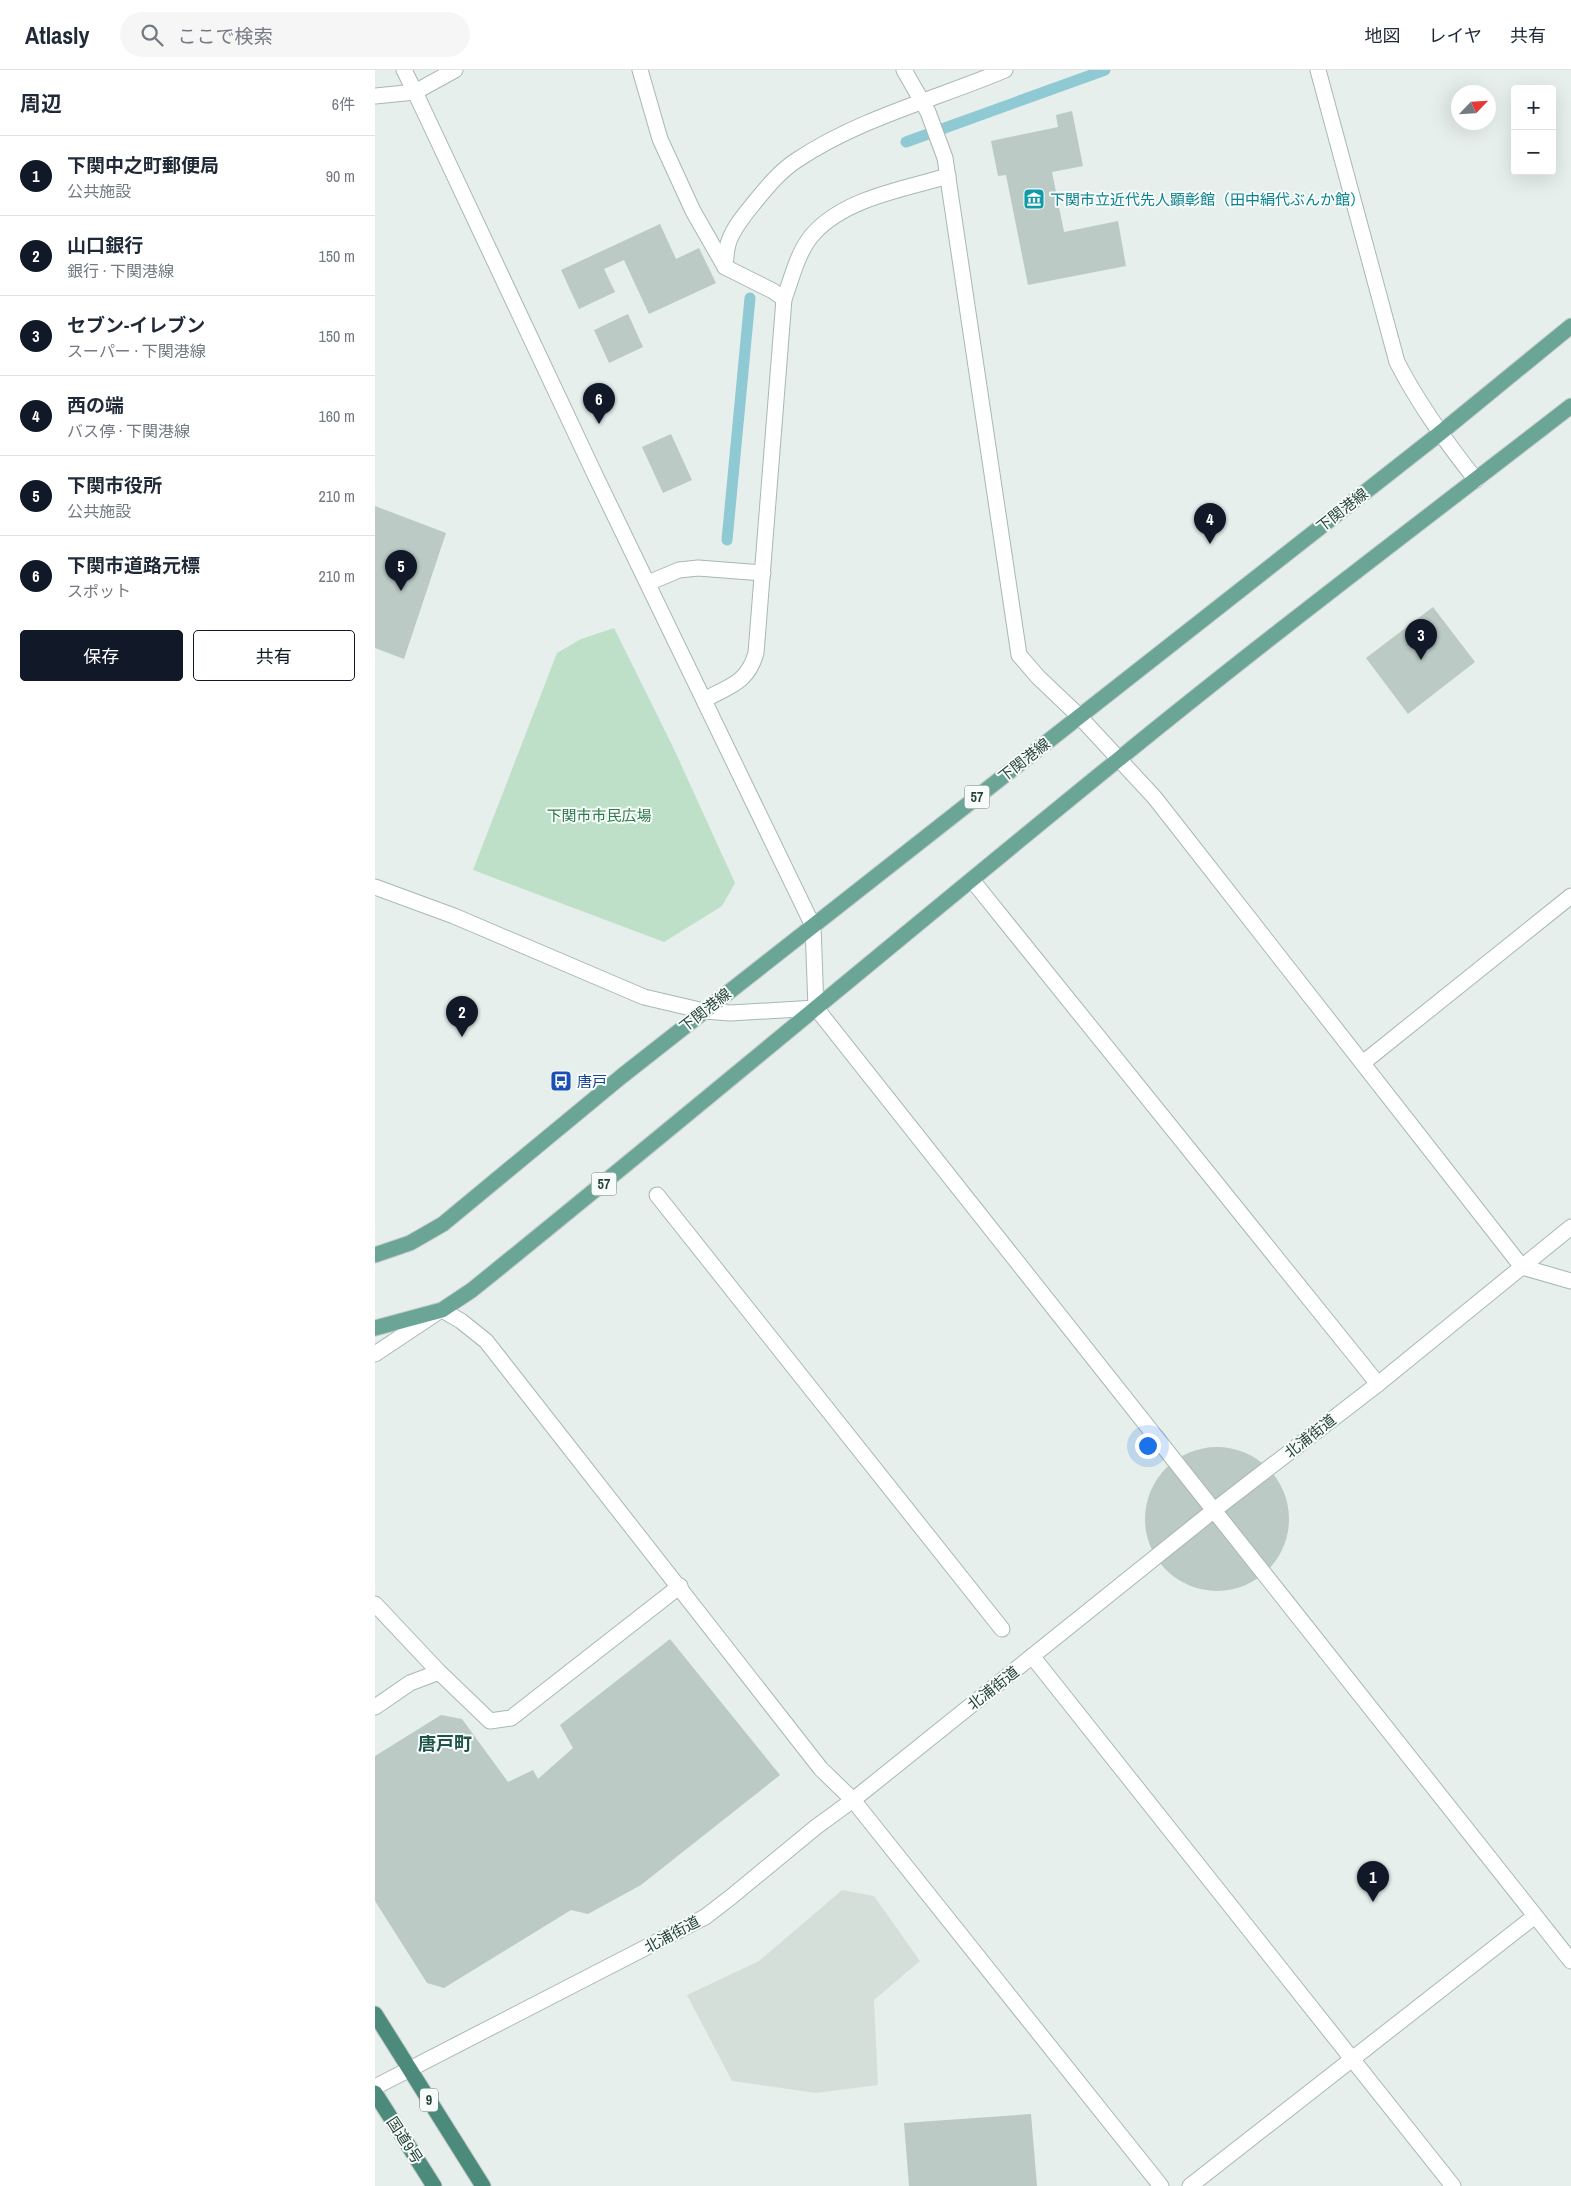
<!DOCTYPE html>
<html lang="ja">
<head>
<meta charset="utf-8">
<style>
	:root { --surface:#fff; --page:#f6f6f7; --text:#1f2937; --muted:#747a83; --line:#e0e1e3; --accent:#111827 }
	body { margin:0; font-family:"Archivo Narrow","Noto Sans JP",sans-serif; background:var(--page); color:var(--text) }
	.controls { position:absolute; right:15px; top:15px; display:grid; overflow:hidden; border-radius:5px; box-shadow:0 5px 20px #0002 }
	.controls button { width:45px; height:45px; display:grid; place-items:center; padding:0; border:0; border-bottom:1px solid var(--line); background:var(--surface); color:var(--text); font:25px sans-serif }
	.compass { position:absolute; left:1076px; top:15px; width:45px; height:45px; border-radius:50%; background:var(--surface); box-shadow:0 5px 20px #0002; rotate:65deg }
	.you { position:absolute; left:772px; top:1375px; width:18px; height:18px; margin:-12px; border:4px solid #fff; border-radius:50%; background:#1a73e8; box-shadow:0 0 0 8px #1a73e833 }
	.badge { display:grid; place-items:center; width:32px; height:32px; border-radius:50%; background:var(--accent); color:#fff; font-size:16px; font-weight:700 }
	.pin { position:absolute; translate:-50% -41px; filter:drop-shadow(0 1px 2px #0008) }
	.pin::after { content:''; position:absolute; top:26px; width:18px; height:15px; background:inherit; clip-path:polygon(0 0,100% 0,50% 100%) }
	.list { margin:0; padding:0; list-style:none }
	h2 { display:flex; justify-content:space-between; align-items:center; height:65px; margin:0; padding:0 20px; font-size:21px }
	h2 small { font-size:16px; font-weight:400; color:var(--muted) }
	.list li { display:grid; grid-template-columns:32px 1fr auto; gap:15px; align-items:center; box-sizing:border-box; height:80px; padding:0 20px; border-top:1px solid var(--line) }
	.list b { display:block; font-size:19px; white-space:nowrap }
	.list p { margin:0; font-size:16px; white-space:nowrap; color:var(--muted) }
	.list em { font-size:16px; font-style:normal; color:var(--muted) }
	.actions { display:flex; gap:10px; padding:15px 20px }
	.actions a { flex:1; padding:11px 0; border:1px solid var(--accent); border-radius:5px; text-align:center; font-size:18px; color:var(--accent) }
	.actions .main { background:var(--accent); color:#fff }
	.icon { flex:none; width:28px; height:28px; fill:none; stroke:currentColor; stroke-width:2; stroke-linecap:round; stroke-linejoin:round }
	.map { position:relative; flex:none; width:1196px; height:2116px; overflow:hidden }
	header { display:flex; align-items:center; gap:30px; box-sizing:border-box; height:70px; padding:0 25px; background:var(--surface); border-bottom:1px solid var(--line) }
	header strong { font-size:24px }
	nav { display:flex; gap:28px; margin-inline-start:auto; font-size:18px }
	.search { width:350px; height:45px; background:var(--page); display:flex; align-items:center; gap:12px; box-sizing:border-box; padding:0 18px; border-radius:28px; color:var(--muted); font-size:19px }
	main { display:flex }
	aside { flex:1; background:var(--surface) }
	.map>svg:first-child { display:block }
	.built { fill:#d4dfda }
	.green { fill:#bfe0c8 }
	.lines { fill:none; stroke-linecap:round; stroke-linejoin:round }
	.stream { stroke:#8ec9d4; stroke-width:11 }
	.building { fill:#bbcac4 }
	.service-casing { stroke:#a8b8b2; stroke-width:17 }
	.pedestrian-casing { stroke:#a8b8b2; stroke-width:17 }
	.minor-casing { stroke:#a8b8b2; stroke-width:17 }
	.tertiary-casing { stroke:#a8b8b2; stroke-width:17 }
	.primary-casing { stroke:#c2cac8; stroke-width:17 }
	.trunk-casing { stroke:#c2cac8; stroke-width:17 }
	.service { stroke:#fff; stroke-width:15 }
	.pedestrian { stroke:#fff; stroke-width:15 }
	.minor { stroke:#fff; stroke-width:15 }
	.tertiary { stroke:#fff; stroke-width:15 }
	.primary { stroke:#6aa596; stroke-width:15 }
	.trunk { stroke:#4c8a7c; stroke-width:15 }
	.labels { text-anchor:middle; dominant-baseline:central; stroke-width:4; stroke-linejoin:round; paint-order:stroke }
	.shield { fill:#f7fbf9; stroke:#637a73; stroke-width:1 }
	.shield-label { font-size:14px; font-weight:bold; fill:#24423a }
	.culture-label { font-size:15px; fill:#0d838f; stroke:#f7fbf9; text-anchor:start }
	.street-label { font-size:15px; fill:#24423a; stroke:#f7fbf9 }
	.park-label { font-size:15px; fill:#2d7a4b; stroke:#f7fbf9 }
	.transit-label { font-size:15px; fill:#164399; stroke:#f7fbf9; text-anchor:start }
	.quarter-label { font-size:18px; font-weight:bold; fill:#1f5548; stroke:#f7fbf9 }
</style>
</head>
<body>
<header>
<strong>Atlasly</strong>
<div class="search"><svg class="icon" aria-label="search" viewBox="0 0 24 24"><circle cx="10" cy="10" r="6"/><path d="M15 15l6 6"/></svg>ここで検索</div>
<nav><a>地図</a><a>レイヤ</a><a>共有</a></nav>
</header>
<main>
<aside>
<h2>周辺<small>6件</small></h2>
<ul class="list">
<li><span class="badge">1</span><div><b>下関中之町郵便局</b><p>公共施設</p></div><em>90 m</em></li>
<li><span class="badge">2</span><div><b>山口銀行</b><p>銀行 · 下関港線</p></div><em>150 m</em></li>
<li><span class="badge">3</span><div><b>セブン-イレブン</b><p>スーパー · 下関港線</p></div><em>150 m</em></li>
<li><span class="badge">4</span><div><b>西の端</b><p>バス停 · 下関港線</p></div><em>160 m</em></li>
<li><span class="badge">5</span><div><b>下関市役所</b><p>公共施設</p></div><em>210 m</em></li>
<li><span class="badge">6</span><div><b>下関市道路元標</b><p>スポット</p></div><em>210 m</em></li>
</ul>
<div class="actions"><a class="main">保存</a><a>共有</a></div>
</aside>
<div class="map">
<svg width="1196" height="2116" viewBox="0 0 1196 2116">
	<rect width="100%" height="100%" fill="#e6efeb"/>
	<path class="built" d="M467,1820L499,1826L545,1891L499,1930L503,2015L441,2023L357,2011L312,1925L384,1891Z"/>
	<path class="green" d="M239,558L298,677L360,813L347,836L289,872L98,800L182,583L206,569Z"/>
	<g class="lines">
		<g class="stream">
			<path d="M531,72L730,0"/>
			<path d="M352,470L375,228"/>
		</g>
	</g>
	<g class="building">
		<path d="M697,41L708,96L677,102L689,162L743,151L751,196L653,215L631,105L623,106L616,71L683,57L681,45Z"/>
		<path d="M285,154L301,189L324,178L341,213L274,244L249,190L229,199L240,222L204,239L186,200Z"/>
		<path d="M253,244L268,277L234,293L219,260Z"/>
		<path d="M296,364L317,410L288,423L267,377Z"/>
		<path d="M0,436L71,463L29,589L0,578Z"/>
		<path d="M1058,537L1100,592L1033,644L991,588Z"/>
		<circle cx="842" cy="1449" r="72"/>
		<path d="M295,1569L405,1705L266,1815L213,1844L196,1840L69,1918L52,1913L0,1831V1686L66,1645L87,1649L133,1712L158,1700L163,1709L198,1678L185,1655Z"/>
		<path d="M656,2044L662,2116H534L529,2053Z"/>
	</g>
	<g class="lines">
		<g class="service-casing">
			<g id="service">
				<path d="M265,0L285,69L318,141L350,197"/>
				<path d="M0,1284L63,1242"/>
			</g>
		</g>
		<g class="pedestrian-casing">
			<path id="pedestrian" d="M282,1125L627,1559"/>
		</g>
		<g class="minor-casing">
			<g id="minor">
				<path d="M29,0L40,22"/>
				<path d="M529,0L553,42L570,88L644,585L663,607L704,646L780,728L1147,1197L1196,1211"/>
				<path d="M943,0L1022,292C1044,335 1071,372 1101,410"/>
				<path d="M409,229L398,221L350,197C351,189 351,179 354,171C359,157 370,144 379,133C392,117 405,101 422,90C485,48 561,29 630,0"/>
				<path d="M273,513L304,500L323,498L388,503"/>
				<path d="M329,630C354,616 372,614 381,583L409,229C417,208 423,180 439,163C471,128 529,119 573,106"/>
				<path d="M597,810L1003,1314"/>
				<path d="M989,992L1196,826"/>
				<path d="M67,1240L86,1251L111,1271L446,1699L478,1730"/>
				<path d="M0,1534L64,1602L115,1651L136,1648L305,1516"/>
				<path d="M657,1586L1078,2116"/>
				<path d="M0,1637L35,1613L64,1602"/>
				<path d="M815,2116L1160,1846"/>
			</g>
		</g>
		<g class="tertiary-casing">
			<g id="tertiary">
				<path d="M40,22L221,407L438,856L441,938L1196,1891"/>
				<path d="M0,26L40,22L80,0"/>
				<path d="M0,817L79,846L269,927L329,941L355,943L441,938"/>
				<path d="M478,1730L786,2116"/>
				<path d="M0,2017L330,1847L356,1827L441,1757L478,1730L838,1441L1003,1314L1196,1157"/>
			</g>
		</g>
		<g class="primary-casing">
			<g id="primary">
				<path d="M0,1185L35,1173L68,1154L247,1006L1064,364L1196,256"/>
				<path d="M0,1258L67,1240L97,1220C314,1045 527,865 744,689C892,568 1045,453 1196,336"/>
			</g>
		</g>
		<g class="trunk-casing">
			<g id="trunk">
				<path d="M0,1944L108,2116"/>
				<path d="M0,2023L59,2116"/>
			</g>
		</g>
		<use href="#service" class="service"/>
		<use href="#pedestrian" class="pedestrian"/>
		<use href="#minor" class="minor"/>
		<use href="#tertiary" class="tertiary"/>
		<use href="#primary" class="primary"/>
		<use href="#trunk" class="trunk"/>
	</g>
	<defs>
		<g id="museum-square" transform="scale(1.125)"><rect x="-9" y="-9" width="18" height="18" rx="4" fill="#0f9aa8" stroke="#f7fbf9"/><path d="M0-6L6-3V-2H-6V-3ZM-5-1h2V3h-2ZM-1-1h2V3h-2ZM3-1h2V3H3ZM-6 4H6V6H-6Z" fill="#fff"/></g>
		<g id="bus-square" transform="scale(1.125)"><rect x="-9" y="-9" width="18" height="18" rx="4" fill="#1a4fb4" stroke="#f7fbf9"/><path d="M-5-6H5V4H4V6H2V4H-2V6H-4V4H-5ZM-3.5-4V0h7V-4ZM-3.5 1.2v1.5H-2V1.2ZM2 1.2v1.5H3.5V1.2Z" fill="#fff"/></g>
	</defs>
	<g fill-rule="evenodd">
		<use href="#museum-square" x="659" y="129"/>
		<use href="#bus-square" x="186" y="1011"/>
	</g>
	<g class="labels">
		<g class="shield">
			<rect x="589.5" y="715.5" width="25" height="23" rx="4"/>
			<rect x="216.5" y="1102.5" width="25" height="23" rx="4"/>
			<rect x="45" y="2018.5" width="18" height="23" rx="4"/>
		</g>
		<g class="shield-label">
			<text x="602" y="727">57</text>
			<text x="229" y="1114">57</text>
			<text x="54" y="2030">9</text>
		</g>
		<g class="culture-label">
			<text x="675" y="129">下関市立近代先人顕彰館（田中絹代ぶんか館）</text>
		</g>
		<g class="street-label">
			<text transform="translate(967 440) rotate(-38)">下関港線</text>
			<text transform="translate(649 690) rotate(-38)">下関港線</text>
			<text transform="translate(330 940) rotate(-38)">下関港線</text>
			<text transform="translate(935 1366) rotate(-38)">北浦街道</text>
			<text transform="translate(618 1618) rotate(-38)">北浦街道</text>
			<text transform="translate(297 1864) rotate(-28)">北浦街道</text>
			<text transform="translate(30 2070) rotate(57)">国道9号</text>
		</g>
		<g class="park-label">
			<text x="224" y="745">下関市市民広場</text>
		</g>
		<g class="transit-label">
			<text x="202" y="1011">唐戸</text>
		</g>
		<g class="quarter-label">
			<text x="70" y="1673">唐戸町</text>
		</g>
	</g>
</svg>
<div class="controls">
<button>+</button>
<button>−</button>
</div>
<svg class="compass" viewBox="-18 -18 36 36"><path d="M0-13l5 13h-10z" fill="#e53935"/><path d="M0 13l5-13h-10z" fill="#747a83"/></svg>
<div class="you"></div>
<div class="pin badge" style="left:998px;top:1832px">1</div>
<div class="pin badge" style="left:87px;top:967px">2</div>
<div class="pin badge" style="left:1046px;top:590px">3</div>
<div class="pin badge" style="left:835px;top:474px">4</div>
<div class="pin badge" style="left:26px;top:521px">5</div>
<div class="pin badge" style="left:224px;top:354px">6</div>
</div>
</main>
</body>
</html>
